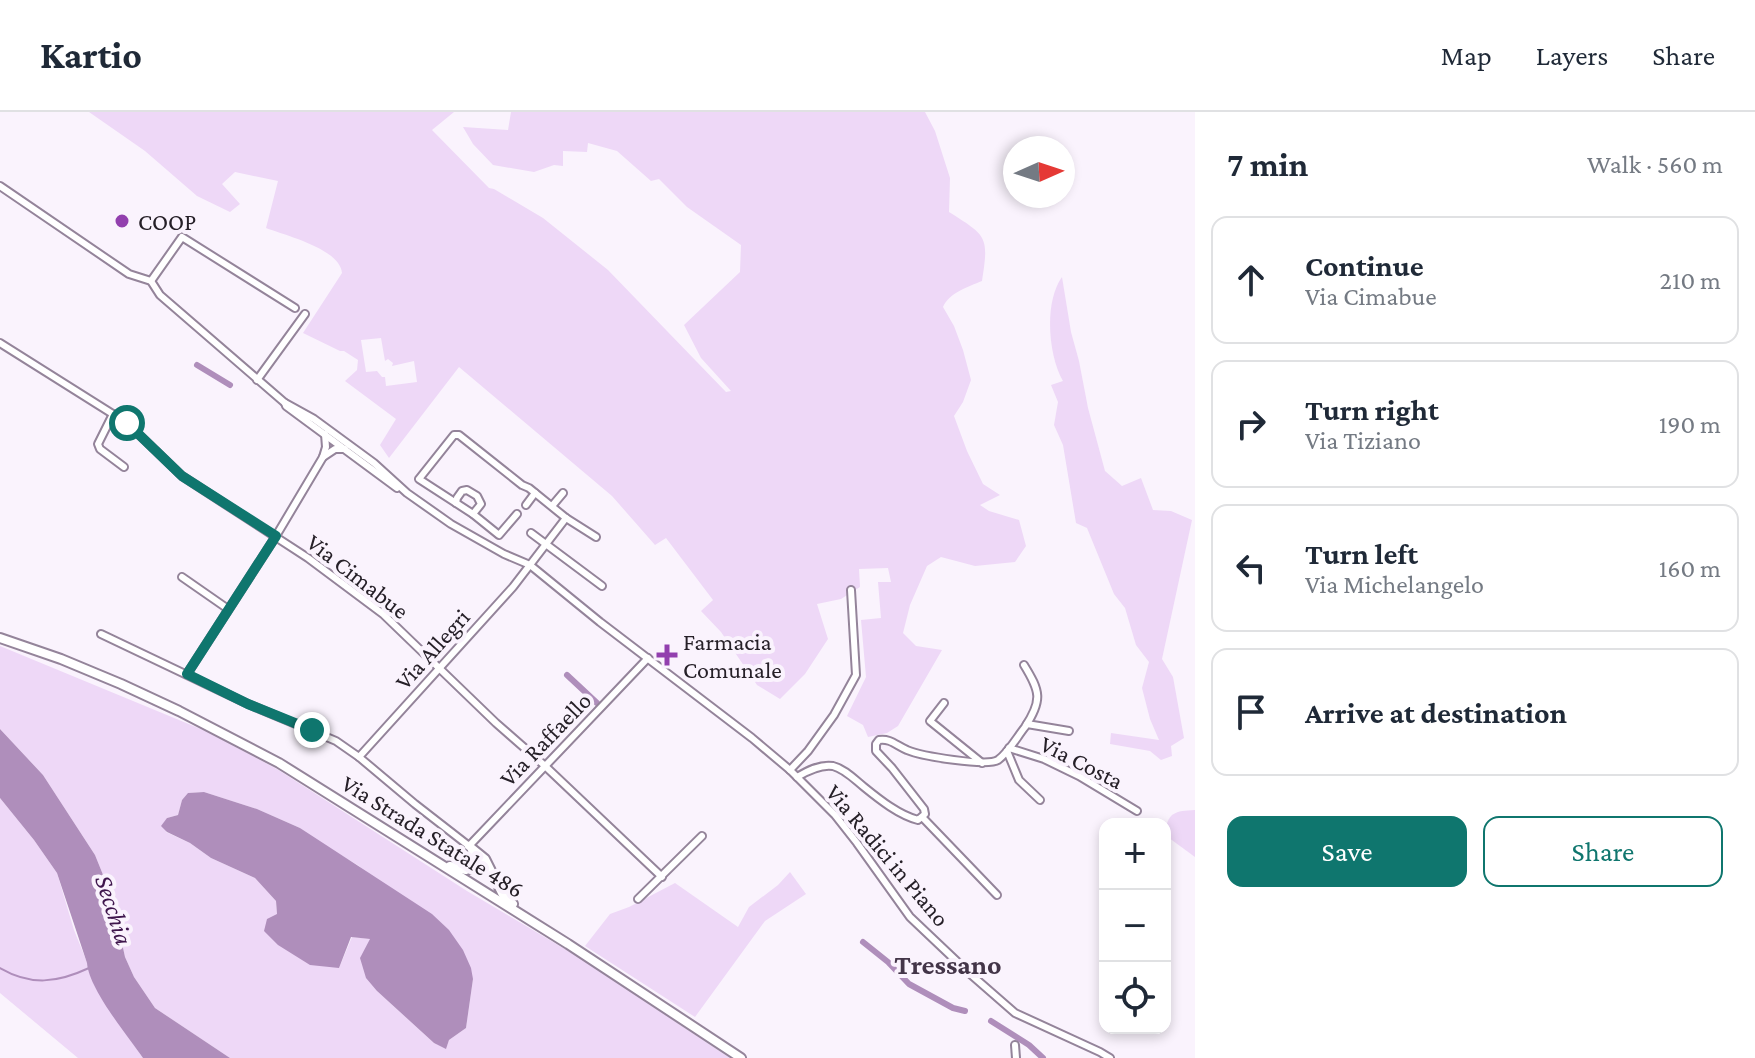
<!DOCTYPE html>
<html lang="en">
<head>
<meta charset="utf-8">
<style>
	:root { --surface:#fff; --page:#f6f6f7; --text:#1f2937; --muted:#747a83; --line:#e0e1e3; --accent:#0f766e }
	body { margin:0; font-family:"Crimson Pro",serif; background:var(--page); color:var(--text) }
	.controls { position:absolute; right:24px; bottom:24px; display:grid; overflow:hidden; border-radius:16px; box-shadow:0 4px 12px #0003 }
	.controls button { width:72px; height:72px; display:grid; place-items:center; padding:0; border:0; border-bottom:2px solid var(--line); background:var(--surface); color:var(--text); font:40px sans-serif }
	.compass { position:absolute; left:1003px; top:24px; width:72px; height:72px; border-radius:50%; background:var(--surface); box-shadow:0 4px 12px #0003; rotate:87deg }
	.stop { position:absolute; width:24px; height:24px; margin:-18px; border:6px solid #0f766e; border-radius:50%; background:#fff }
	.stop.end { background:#0f766e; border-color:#fff; box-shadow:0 2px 8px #0008 }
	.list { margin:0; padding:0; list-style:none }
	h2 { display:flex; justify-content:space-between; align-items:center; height:104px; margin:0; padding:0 32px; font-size:34px }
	h2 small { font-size:26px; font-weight:400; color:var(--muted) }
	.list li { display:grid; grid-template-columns:52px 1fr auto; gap:24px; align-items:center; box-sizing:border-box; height:128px; margin:0 16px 16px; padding:0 16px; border:2px solid var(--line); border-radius:16px }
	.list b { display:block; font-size:30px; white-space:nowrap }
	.list p { margin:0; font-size:26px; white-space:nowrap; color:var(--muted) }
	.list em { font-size:26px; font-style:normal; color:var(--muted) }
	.actions { display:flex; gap:16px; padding:24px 32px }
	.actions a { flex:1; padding:18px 0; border:2px solid var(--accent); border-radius:16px; text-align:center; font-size:28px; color:var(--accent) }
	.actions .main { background:var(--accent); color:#fff }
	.icon { flex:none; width:44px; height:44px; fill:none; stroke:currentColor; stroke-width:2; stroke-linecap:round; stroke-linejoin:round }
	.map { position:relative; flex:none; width:1195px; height:946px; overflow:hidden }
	header { display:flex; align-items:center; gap:48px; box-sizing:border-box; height:112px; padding:0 40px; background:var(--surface); border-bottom:2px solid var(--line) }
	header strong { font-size:38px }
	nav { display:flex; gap:44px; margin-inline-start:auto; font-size:28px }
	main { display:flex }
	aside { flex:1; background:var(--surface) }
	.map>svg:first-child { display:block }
	.green { fill:#eed8f7; fill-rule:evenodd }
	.water { fill:#af8ebb }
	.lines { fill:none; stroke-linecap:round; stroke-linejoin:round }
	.stream { stroke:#af8ebb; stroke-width:2 }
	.canal { stroke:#af8ebb; stroke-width:6 }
	.minor-casing { stroke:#94849a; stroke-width:10 }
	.major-casing { stroke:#94849a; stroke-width:12 }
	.minor { stroke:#fff; stroke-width:6 }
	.major { stroke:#fff; stroke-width:8 }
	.route { stroke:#0f766e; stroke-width:10 }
	.poi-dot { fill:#923fae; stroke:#faf3fd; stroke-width:3 }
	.labels { text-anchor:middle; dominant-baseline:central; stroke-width:8; stroke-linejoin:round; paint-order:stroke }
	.poi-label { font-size:24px; fill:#262028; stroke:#faf3fd; text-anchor:start }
	.street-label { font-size:24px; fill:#262028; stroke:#faf3fd }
	.water-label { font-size:26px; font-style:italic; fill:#3e154c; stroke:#faf3fd }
	.quarter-label { font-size:28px; font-weight:bold; fill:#433548; stroke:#faf3fd }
</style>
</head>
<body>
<header>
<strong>Kartio</strong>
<nav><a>Map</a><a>Layers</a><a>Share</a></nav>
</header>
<main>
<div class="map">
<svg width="1195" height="946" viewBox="0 0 1195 946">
	<rect width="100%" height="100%" fill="#faf3fd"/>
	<g class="green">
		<path d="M89,0H454L432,18L489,76L494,77L543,106L608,158L726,280L731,279L701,246L684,213L740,160L741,133L687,95L659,67L651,69L617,39L588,31L587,40L563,39V54L554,53L534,60L493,53L473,32L463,15L508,18L511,0H925L935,19L950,66L949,100C987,124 989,124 982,169C968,175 950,180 943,195L954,214L963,238L971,268L963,290L954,304L967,339L983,372L1000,383L980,393L989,399L1019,408L1026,434L1015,450L975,454L941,445L927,454L910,493L903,521L916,534L942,538L898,614L887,621L868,625L863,613L847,604L866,565L861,508L881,506L878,470H891L888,456L859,457L860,475L841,487L817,492L828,527L805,562L780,587L757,573L721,520L701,499L713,488L666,426L655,433L612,384L459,255L389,346L380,333L396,307L345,269L357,258L358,248L344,239H340L303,221L342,161C340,137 287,124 266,116L278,69L235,60L222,72L240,92L230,100L197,84L145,39ZM381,226L385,249L388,247L393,251L392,254L414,249L417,270L386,274L385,265H382L377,259L366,260L361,228Z"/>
		<path d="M1062,165L1071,220L1079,249L1088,296L1105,359L1122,374L1141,366L1153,398L1171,399L1192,408L1162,547L1173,565L1184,626L1171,634L1172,644L1161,648L1150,639L1110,632L1111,621L1159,628L1150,607L1142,576L1149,550L1136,533L1125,496L1114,482L1087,416L1076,411L1063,333L1054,313L1058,290L1051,273L1063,269C1048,243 1044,190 1062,165Z"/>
		<path d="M0,534L208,620L277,657L467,779L580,846L730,946H230L155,896L134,865L125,845L112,785L95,743L43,663L0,617ZM204,680L257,697L300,716L321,731L359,754L473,867L466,916L449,928L446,936L434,931L377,879L371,827L352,825L339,856L277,802L276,789L255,766L211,746L190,731L166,720L167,706L178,703L182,688L189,681Z"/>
		<path d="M0,686L34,728L57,761L74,818L101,885L143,946H78L0,881Z"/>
		<path d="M1195,698V745L1165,723C1167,700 1175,699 1195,698Z"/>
		<path d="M790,760L806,782L765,809L695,905L585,834L610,802L629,795L675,771L738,815L749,795L778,773Z"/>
	</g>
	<g class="water">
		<path d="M0,617L43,663L95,743L112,785L125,845L134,865L155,896L230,946H143C127,923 89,877 87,851L57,761L34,728L0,686Z"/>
		<path d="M204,680L257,697L300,716L432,802L449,818L463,838L471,856L473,867L466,916L449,928L446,937L434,931L377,879L366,866L360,846L370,827L351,825L339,856L310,853L278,833L264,819L267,807L277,802L276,789L255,766L211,746L190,731L167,720L161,714L167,706L178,703L182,688L188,681Z"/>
	</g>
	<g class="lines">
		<path class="stream" d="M0,856C31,874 57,871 89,856"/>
		<g class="canal">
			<path d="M197,253L230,273"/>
			<path d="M567,563L597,591"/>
			<path d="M863,830L888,850L909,872L953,896L965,899"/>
			<path d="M991,909L1029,933L1043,946"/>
		</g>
		<g class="minor-casing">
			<g id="minor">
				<path d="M0,74L129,162L151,169L160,183L285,291L286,294L397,376"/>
				<path d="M151,169L182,125L295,196"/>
				<path d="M0,231L127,311L182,364L308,446L383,502L496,611L544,653L662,765"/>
				<path d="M257,268L305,202"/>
				<path d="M285,291L314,307L374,351L407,381L451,412L504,442L530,453L600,510L752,626L790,658L835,703L857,731L910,805L968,860L1015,901L1100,940L1110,946"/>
				<path d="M113,302L98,332L100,337L124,355"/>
				<path d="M323,345L335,337H345"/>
				<path d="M456,391L457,386L462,379L467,378L477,384L481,392L473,402"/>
				<path d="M526,393L535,381"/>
				<path d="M552,394L563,381"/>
				<path d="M517,402L499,423L473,402L419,367L454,323H459L522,373L529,376L566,406L596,425"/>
				<path d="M531,421L602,474"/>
				<path d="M182,465L228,497"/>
				<path d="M101,522L248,592L336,629L359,645L415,692L469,734L648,546"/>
				<path d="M187,562L276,424L323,345L326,335L325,322"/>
				<path d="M944,591L930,609L982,651"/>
				<path d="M1027,612L1069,619"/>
				<path d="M1009,636L1044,647L1079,664L1137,699"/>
				<path d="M1007,639L1019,668L1040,688"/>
				<path d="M359,645L513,475L566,406"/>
				<path d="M790,658L808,639L834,603L856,563L851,478"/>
				<path d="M797,665C807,659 820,652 833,654C845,657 855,668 864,675C880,688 899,703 918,708L925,702L924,697L892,656L876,639V632L879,628C890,626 897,634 907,638C921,644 987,655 998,648C1009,640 1017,625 1025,615C1043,588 1040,579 1024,553"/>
				<path d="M923,706L997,783"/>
				<path d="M638,787L702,724"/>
				<path d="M1015,933L1016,946"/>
			</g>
		</g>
		<g class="major-casing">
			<g id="major">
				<path d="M0,526L61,547L121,572L179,599L279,651L568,832L741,946"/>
				<path d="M469,734L485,747L504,785L513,792"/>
				<path d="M450,754L466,758L472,756L475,746L472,738"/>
			</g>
		</g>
		<use href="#minor" class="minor"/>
		<use href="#major" class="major"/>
	</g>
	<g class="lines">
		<path class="route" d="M127,311L182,364L276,424L187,562L248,592L312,618"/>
	</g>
	<g class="poi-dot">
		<circle cx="122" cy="109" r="8"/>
		<path d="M663 531h8v8h8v8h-8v8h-8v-8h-8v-8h8z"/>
	</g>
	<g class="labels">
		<g class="poi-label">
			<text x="138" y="109">COOP</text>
			<text x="683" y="529">Farmacia<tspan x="683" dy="28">Comunale</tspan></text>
		</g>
		<g class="street-label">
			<text transform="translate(358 464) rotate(38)">Via Cimabue</text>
			<text transform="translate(432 537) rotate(-48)">Via Allegri</text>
			<text transform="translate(545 627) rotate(-46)">Via Raffaello</text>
			<text transform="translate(1082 650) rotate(27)">Via Costa</text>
			<text transform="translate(433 724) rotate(32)">Via Strada Statale 486</text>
			<text transform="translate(888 743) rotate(50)">Via Radici in Piano</text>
		</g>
		<g class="water-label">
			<text transform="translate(114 798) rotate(72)">Secchia</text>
		</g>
		<g class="quarter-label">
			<text x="948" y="852">Tressano</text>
		</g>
	</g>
</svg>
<div class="controls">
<button>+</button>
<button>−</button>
<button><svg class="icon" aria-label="locate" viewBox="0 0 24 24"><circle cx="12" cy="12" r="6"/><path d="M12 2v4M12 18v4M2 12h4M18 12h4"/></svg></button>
</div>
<svg class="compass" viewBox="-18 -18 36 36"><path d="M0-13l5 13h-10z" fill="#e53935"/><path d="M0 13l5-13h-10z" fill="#747a83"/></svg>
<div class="stop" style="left:127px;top:311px"></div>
<div class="stop end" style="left:312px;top:618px"></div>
</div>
<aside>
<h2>7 min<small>Walk · 560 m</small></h2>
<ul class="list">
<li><svg class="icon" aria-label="ahead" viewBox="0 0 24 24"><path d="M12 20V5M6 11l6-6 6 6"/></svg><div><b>Continue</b><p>Via Cimabue</p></div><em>210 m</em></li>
<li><svg class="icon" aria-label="right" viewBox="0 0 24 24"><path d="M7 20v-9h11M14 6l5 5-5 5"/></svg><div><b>Turn right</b><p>Via Tiziano</p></div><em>190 m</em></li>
<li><svg class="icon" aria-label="left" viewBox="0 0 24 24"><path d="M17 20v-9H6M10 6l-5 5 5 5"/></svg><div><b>Turn left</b><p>Via Michelangelo</p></div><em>160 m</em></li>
<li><svg class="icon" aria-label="arrive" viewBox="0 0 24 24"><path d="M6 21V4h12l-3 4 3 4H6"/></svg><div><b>Arrive at destination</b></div></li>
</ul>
<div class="actions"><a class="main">Save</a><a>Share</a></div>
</aside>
</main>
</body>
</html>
